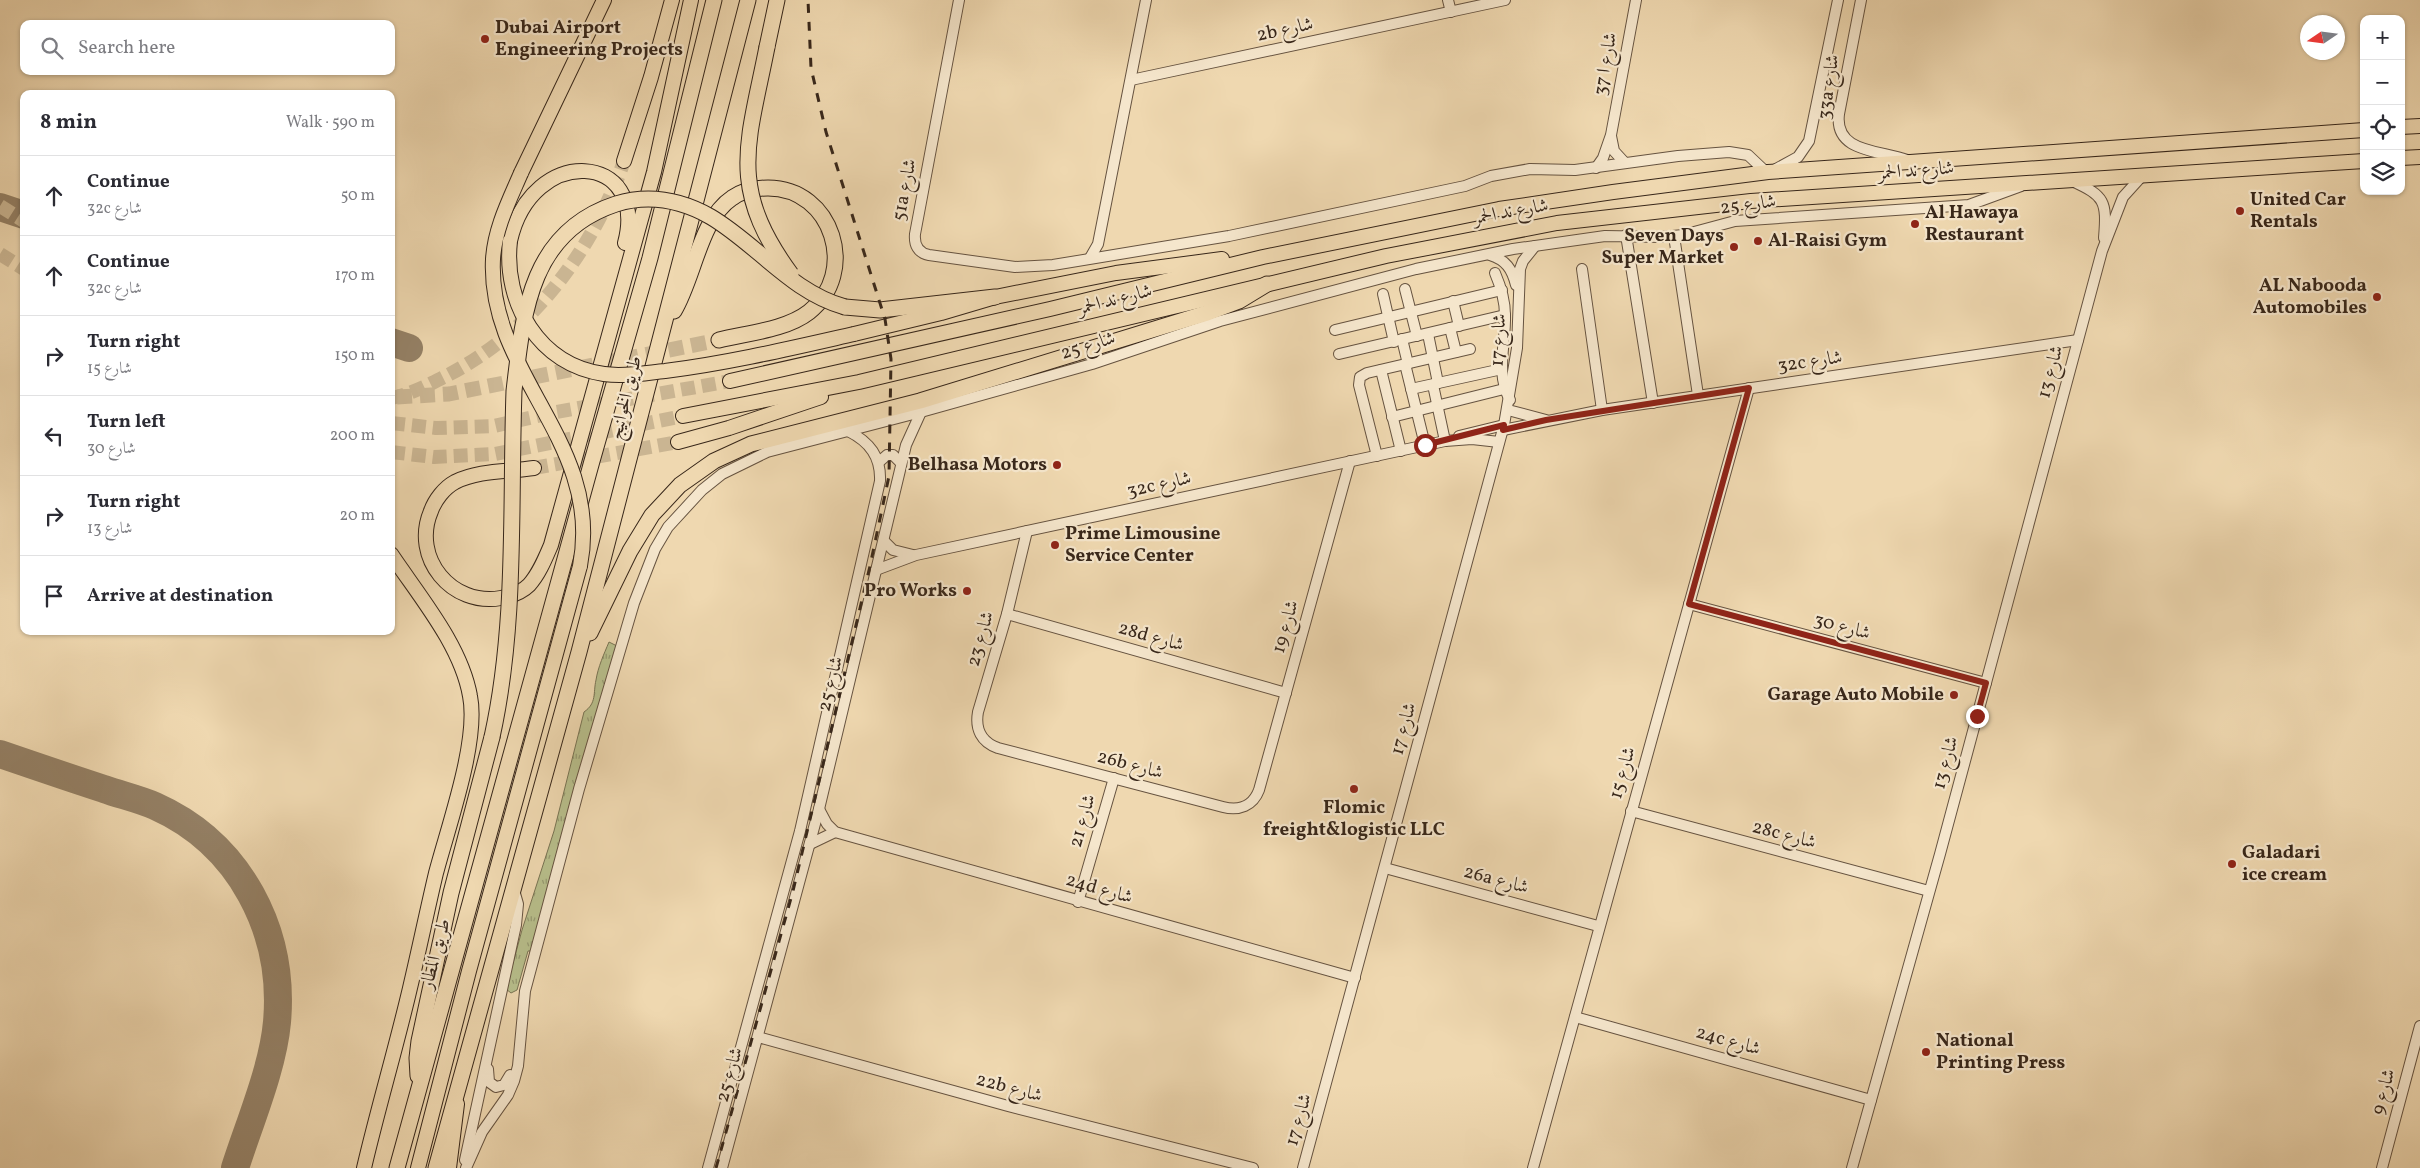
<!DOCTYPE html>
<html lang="en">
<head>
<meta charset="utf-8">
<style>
	:root { --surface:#fff; --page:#f2f2f3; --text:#2b2b33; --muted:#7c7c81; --line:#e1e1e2 }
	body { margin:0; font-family:Vollkorn,Amiri,serif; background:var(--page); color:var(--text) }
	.controls { position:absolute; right:15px; top:15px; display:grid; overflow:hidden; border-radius:10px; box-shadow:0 1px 4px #0004 }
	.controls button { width:45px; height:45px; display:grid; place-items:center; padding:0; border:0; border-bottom:1px solid var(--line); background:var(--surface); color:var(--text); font:25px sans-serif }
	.compass { position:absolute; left:2300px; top:15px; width:45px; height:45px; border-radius:50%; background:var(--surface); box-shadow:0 1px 4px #0004; rotate:257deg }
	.stop { position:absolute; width:15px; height:15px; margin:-11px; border:4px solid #8f2418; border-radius:50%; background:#fff }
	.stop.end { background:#8f2418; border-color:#fff; box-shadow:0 1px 5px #0008 }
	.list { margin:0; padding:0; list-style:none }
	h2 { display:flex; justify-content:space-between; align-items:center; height:65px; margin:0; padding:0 20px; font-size:21px }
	h2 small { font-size:16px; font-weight:400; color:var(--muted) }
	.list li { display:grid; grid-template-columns:32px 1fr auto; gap:15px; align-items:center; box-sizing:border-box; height:80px; padding:0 20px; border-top:1px solid var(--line) }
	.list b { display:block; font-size:19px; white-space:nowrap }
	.list p { margin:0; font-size:16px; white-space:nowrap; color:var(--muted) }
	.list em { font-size:16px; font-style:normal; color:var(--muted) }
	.icon { flex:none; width:28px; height:28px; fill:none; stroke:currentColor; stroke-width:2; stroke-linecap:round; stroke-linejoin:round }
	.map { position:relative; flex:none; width:2420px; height:1168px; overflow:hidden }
	.search { position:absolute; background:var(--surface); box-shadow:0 1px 4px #0004; left:20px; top:20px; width:375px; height:55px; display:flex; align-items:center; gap:12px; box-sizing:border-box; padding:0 18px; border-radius:10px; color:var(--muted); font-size:19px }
	.panel { position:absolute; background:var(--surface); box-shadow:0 1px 4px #0004; left:20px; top:90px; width:375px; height:545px; border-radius:10px }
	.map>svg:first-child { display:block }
	.grass { fill:url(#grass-tufts); stroke:#787353 }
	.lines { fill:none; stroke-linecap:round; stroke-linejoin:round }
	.taxiway { stroke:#948065; stroke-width:28 }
	.major-tunnel { stroke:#cab592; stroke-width:14; stroke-dasharray:14 7; stroke-linecap:butt }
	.highway-tunnel { stroke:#cab592; stroke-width:15; stroke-dasharray:15 8; stroke-linecap:butt }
	.minor-casing { stroke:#665340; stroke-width:12 }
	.major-casing { stroke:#38271a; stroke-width:16 }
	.highway-casing { stroke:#38271a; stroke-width:17 }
	.minor { stroke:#f5e6cc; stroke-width:10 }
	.major { stroke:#efd8b0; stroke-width:14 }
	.highway { stroke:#efd8b0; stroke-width:15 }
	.rail { stroke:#38271a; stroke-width:3; stroke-dasharray:9 9; stroke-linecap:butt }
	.major-bridge-casing { stroke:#38271a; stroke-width:16; stroke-linecap:butt }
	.highway-bridge-casing { stroke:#38271a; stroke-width:17; stroke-linecap:butt }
	.major-bridge { stroke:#efd8b0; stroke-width:14 }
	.highway-bridge { stroke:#efd8b0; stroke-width:15 }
	.route { stroke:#8f2418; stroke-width:6 }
	.poi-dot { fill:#8f2418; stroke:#f5e6cc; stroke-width:2 }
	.labels { text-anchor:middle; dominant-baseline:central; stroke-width:4.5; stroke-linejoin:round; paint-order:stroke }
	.poi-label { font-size:19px; font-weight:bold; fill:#38271a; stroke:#f5e6cc; text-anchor:start }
	.street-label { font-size:19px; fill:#38271a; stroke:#f5e6cc }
</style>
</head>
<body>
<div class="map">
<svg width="2420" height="1168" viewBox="0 0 2420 1168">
	<defs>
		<pattern id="grass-tufts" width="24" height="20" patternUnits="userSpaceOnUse" patternTransform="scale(1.25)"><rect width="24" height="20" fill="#b8bf8c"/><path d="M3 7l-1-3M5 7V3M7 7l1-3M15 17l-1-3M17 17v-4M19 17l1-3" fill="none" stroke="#979b72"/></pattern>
	</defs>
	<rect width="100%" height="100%" fill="#efd8b0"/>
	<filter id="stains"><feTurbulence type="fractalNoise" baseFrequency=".004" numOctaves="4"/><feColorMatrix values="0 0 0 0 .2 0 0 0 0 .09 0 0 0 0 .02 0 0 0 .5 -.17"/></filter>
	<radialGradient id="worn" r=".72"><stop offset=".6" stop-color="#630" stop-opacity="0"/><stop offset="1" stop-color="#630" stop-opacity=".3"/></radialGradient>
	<path class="grass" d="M609,642L617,646L532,951H528L517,990L511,993L506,989L522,930L554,831L584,712C597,703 593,693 596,680C598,667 604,654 609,642Z"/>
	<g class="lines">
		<g class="taxiway">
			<path d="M0,207L24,215"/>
			<path d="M391,342L409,348"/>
			<path d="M0,754C35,766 70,778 104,789C121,795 139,799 155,806C240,844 285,931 277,1022C273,1068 249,1124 235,1168"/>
		</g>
		<g class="major-tunnel">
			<path d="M0,206L24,221"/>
			<path d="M0,254L24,269"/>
			<path d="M391,398C409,395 428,385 444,377C532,333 592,252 624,161"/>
			<path d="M391,423L436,428L494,426L551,413L730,381"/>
			<path d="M391,452L434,457L495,454L683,416"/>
			<path d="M534,468L678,442"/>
		</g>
		<path class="highway-tunnel" d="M397,397L449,394L719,340"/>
		<g class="minor-casing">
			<g id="minor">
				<path d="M959,0L915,234C914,245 918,253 929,255L1015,267L1053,265L1229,236L1465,186L1491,176L1530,169L1575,170L1678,156L1729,152L1748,155L1766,172"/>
				<path d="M1448,0L1451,12"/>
				<path d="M1861,0L1839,114C1834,153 1880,150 1907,160"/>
				<path d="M1131,80L1505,0"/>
				<path d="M1611,136L1614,151L1625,163"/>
				<path d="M1596,168L1603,158L1611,135L1636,0"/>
				<path d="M1776,169L1798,157L1809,141L1838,0"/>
				<path d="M2072,181C2105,196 2107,201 2104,238"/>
				<path d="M1626,235L1653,403"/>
				<path d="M1674,236L1698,395"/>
				<path d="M1490,255C1506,260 1512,269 1516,285"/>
				<path d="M1090,258L1098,244L1146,0"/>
				<path d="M1582,269L1602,410"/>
				<path d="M1495,273C1501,287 1505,300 1505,315C1506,344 1495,373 1510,400"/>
				<path d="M1405,289L1417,336"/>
				<path d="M1383,294L1394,342"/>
				<path d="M1453,301L1459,326"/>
				<path d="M1450,328L1456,352"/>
				<path d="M1335,330L1502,290"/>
				<path d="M1428,334L1438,383"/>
				<path d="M1402,339L1408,364"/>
				<path d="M1339,354L1505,315"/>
				<path d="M1405,364L1425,445"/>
				<path d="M1381,370L1401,451"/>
				<path d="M1433,385L1445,441"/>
				<path d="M1411,389L1502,369"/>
				<path d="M1508,410L1546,420"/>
				<path d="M1392,417L1504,389"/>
				<path d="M1503,430L1602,410L2078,340"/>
				<path d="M1459,436L1504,425"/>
				<path d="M1377,456L1359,385L1360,377L1367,373L1470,349"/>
				<path d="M879,462L887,455H893L901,463"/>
				<path d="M1027,531L1007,614L978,712C975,729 981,742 998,748L1223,807C1239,811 1253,806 1259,790L1350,461"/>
				<path d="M884,541L893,550L913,555"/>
				<path d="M876,570L916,555L1445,441L1472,439L1499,442"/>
				<path d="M1689,604L1986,683"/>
				<path d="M1007,614L1286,693"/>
				<path d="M819,809L827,824L835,832L1355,978"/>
				<path d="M1631,811L1929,891"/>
				<path d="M810,844L835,832"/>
				<path d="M1385,868L1598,926"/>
				<path d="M1078,902L1114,778"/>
				<path d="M1575,1017L1871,1100"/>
				<path d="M758,1037L1008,1106L1253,1168"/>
				<path d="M488,1069L489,1082L496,1087L504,1085L510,1075"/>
				<path d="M465,1160L516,925L518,904L514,890"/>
				<path d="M466,1168L482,1132L508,1095L514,1081L518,1066L525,991L579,789L634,603L655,549L668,527L702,490L722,474L767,452L921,412L1092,364L1220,321L1416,269L1513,249L1605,236L1662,237L1683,235L1735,221L1969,205L2021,186"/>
				<path d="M708,1168L800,831L880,481C881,457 870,442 848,431"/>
				<path d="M722,1168L819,809L906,445L921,412"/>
				<path d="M1303,1168L1504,425L1517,348L1520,269L1523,261L1535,246"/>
				<path d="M1533,1168L1749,388"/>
				<path d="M1852,1168L1940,854L2102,251L2123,197L2142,176"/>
				<path d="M2382,1168L2420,1026"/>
			</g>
		</g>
		<g class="major-casing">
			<g id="major">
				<path d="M2401,127L2420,126"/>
				<path d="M2401,158L2420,157"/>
				<path d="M624,161L651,77L672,0"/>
				<path d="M521,173L604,0"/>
				<path d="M510,241C532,143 649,152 625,243"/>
				<path d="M854,334L941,313L995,297L1116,273L1222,259"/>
				<path d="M730,381L1050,309L1263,257L1499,209L1613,192L1768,172L2364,130"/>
				<path d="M683,416L859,382L1386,256L1557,223L1751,201L2364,161"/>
				<path d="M678,442L729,428L821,397"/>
				<path d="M534,468C507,472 479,470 455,482C444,488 435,500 431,511C411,558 452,607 501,598C511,596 522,592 529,585C539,574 545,559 551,545L654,172L691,0"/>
				<path d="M364,1168C378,1108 396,1048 410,988C419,950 427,911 436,873C448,827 479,741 470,696C461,645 419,596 391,554"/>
				<path d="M418,1168L469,971L580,566"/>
				<path d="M449,1168L457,1104"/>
			</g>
		</g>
		<g class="highway-casing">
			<g id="highway">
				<path d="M767,47L777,0"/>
				<path d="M845,307L880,310L995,297"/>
				<path d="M674,311C694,278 700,219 732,198C742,191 756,188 768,188C833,188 859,273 809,312C786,330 747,333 719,340"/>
				<path d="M590,633L630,551L652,515L680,485L714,461L751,444L920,401L1207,313L1239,301L1267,284"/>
				<path d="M418,1076L417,1058L419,1041L451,893L492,737"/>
				<path d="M397,1168L592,461L650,258L714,0"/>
				<path d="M436,1168L579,652L748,0"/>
			</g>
		</g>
		<use href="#minor" class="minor"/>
		<use href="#major" class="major"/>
		<use href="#highway" class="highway"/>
		<path class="rail" d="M716,1168L793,891L870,566L889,476L891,359L885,319L826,132L811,68L808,0"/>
		<g class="major-bridge-casing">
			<g id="major-bridge">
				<path d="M521,173C509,201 495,228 493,259C487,375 604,442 580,566"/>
				<path d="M510,241C503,303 539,365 604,374C624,377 645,373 665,371C729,363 792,348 854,334"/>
			</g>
		</g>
		<g class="highway-bridge-casing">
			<g id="highway-bridge">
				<path d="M767,47C748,144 727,187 791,274"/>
				<path d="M492,737C517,624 510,506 514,391C523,313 530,232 616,204C649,194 681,200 711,217C758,245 791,292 845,307"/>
			</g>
		</g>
		<use href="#major-bridge" class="major-bridge"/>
		<use href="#highway-bridge" class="highway-bridge"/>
	</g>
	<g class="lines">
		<path class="route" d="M1425,445L1504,425L1503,430L1546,420L1749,388L1689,604L1986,683L1977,716"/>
	</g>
	<g class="poi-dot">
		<circle cx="485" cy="39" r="5"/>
		<circle cx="2240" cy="211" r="5"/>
		<circle cx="1915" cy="224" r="5"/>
		<circle cx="1758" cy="241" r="5"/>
		<circle cx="1734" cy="247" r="5"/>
		<circle cx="2377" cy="297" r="5"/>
		<circle cx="1057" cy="465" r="5"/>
		<circle cx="1055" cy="545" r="5"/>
		<circle cx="967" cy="591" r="5"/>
		<circle cx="1954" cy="695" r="5"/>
		<circle cx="1354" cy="789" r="5"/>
		<circle cx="2232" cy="864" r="5"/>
		<circle cx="1926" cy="1052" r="5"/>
	</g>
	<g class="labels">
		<g class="poi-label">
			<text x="495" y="28">Dubai Airport<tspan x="495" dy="22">Engineering Projects</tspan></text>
			<text x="2250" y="200">United Car<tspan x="2250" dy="22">Rentals</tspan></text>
			<text x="1925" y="213">Al Hawaya<tspan x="1925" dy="22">Restaurant</tspan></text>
			<text x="1724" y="236" text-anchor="end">Seven Days<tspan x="1724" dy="22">Super Market</tspan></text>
			<text x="1768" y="241">Al-Raisi Gym</text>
			<text x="2367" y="286" text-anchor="end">AL Nabooda<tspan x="2367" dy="22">Automobiles</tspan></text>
			<text x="1047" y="465" text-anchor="end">Belhasa Motors</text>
			<text x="1065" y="534">Prime Limousine<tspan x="1065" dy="22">Service Center</tspan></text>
			<text x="957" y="591" text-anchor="end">Pro Works</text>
			<text x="1944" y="695" text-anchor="end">Garage Auto Mobile</text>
			<text x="1354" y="808" text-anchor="middle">Flomic<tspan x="1354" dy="22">freight&amp;logistic LLC</tspan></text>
			<text x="2242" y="853">Galadari<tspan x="2242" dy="22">ice cream</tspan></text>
			<text x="1936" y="1041">National<tspan x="1936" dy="22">Printing Press</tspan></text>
		</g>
		<g class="street-label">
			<text transform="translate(1285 30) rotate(-12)">2b شارع</text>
			<text transform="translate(1606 64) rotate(-80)">شارع ا 37</text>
			<text transform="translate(1829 87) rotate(-82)">33a شارع</text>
			<text transform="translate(1916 171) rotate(-4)">شارع ند الحمر</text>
			<text transform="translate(905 190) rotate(-79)">51a شارع</text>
			<text transform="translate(1748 205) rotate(-7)">شارع 25</text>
			<text transform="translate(1511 212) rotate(-10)">شارع ند الحمر</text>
			<text transform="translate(1115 300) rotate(-14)">شارع ند الحمر</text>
			<text transform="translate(1499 340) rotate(-87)">شارع 17</text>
			<text transform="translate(1088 346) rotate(-17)">شارع 25</text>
			<text transform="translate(1810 362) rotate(-8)">32c شارع</text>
			<text transform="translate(2051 372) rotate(-75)">شارع 13</text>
			<text transform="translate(626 398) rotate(-76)">طريق الخوانيج</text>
			<text transform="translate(1159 485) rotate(-12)">32c شارع</text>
			<text transform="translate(1286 627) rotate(-74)">شارع 19</text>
			<text transform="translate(1842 627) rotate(15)">شارع 30</text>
			<text transform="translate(1151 637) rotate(16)">28d شارع</text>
			<text transform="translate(981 639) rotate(-74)">شارع 23</text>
			<text transform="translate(831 684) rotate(-76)">شارع 25</text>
			<text transform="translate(1404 729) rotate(-75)">شارع 17</text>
			<text transform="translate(1946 763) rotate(-75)">شارع 13</text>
			<text transform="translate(1130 765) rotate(15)">26b شارع</text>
			<text transform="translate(1623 773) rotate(-74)">شارع 15</text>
			<text transform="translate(1083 821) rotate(-74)">شارع 21</text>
			<text transform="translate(1784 835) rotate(15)">28c شارع</text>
			<text transform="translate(1496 880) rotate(15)">26a شارع</text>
			<text transform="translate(1099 889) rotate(16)">24d شارع</text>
			<text transform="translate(436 954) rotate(-75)">طريق المطار</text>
			<text transform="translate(1728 1041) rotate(16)">24c شارع</text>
			<text transform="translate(730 1075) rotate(-74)">شارع 25</text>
			<text transform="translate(1009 1088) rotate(15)">22b شارع</text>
			<text transform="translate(2384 1092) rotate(-75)">شارع 9</text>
			<text transform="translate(1299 1120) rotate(-74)">شارع 17</text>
		</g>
	</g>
	<rect width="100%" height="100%" filter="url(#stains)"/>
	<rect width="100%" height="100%" fill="url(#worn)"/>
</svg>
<div class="controls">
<button>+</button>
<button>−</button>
<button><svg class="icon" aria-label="locate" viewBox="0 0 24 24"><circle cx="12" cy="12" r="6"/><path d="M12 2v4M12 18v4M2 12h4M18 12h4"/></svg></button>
<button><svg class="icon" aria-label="layers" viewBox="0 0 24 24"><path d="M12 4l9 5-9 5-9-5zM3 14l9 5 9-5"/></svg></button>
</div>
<svg class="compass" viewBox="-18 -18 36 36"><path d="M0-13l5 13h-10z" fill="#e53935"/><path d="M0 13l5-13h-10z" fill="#7c7c81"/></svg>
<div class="stop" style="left:1425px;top:445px"></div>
<div class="stop end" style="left:1977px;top:716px"></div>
<div class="search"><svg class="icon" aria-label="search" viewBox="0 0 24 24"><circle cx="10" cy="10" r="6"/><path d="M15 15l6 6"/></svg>Search here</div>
<section class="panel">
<h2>8 min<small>Walk · 590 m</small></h2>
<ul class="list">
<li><svg class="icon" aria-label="ahead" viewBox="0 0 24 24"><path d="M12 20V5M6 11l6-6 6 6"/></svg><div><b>Continue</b><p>32c شارع</p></div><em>50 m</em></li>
<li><svg class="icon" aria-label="ahead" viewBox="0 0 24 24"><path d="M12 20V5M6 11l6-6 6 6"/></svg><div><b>Continue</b><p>32c شارع</p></div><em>170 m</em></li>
<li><svg class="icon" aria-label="right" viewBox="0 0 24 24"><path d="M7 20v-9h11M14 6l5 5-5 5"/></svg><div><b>Turn right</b><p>شارع 15</p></div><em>150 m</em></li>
<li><svg class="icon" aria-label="left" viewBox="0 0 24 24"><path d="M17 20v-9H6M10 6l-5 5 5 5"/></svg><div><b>Turn left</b><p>شارع 30</p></div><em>200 m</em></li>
<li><svg class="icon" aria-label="right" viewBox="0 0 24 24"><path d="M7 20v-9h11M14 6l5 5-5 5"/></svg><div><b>Turn right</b><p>شارع 13</p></div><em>20 m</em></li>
<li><svg class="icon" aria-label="arrive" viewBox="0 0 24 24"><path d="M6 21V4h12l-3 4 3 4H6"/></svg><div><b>Arrive at destination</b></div></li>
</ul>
</section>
</div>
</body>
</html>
